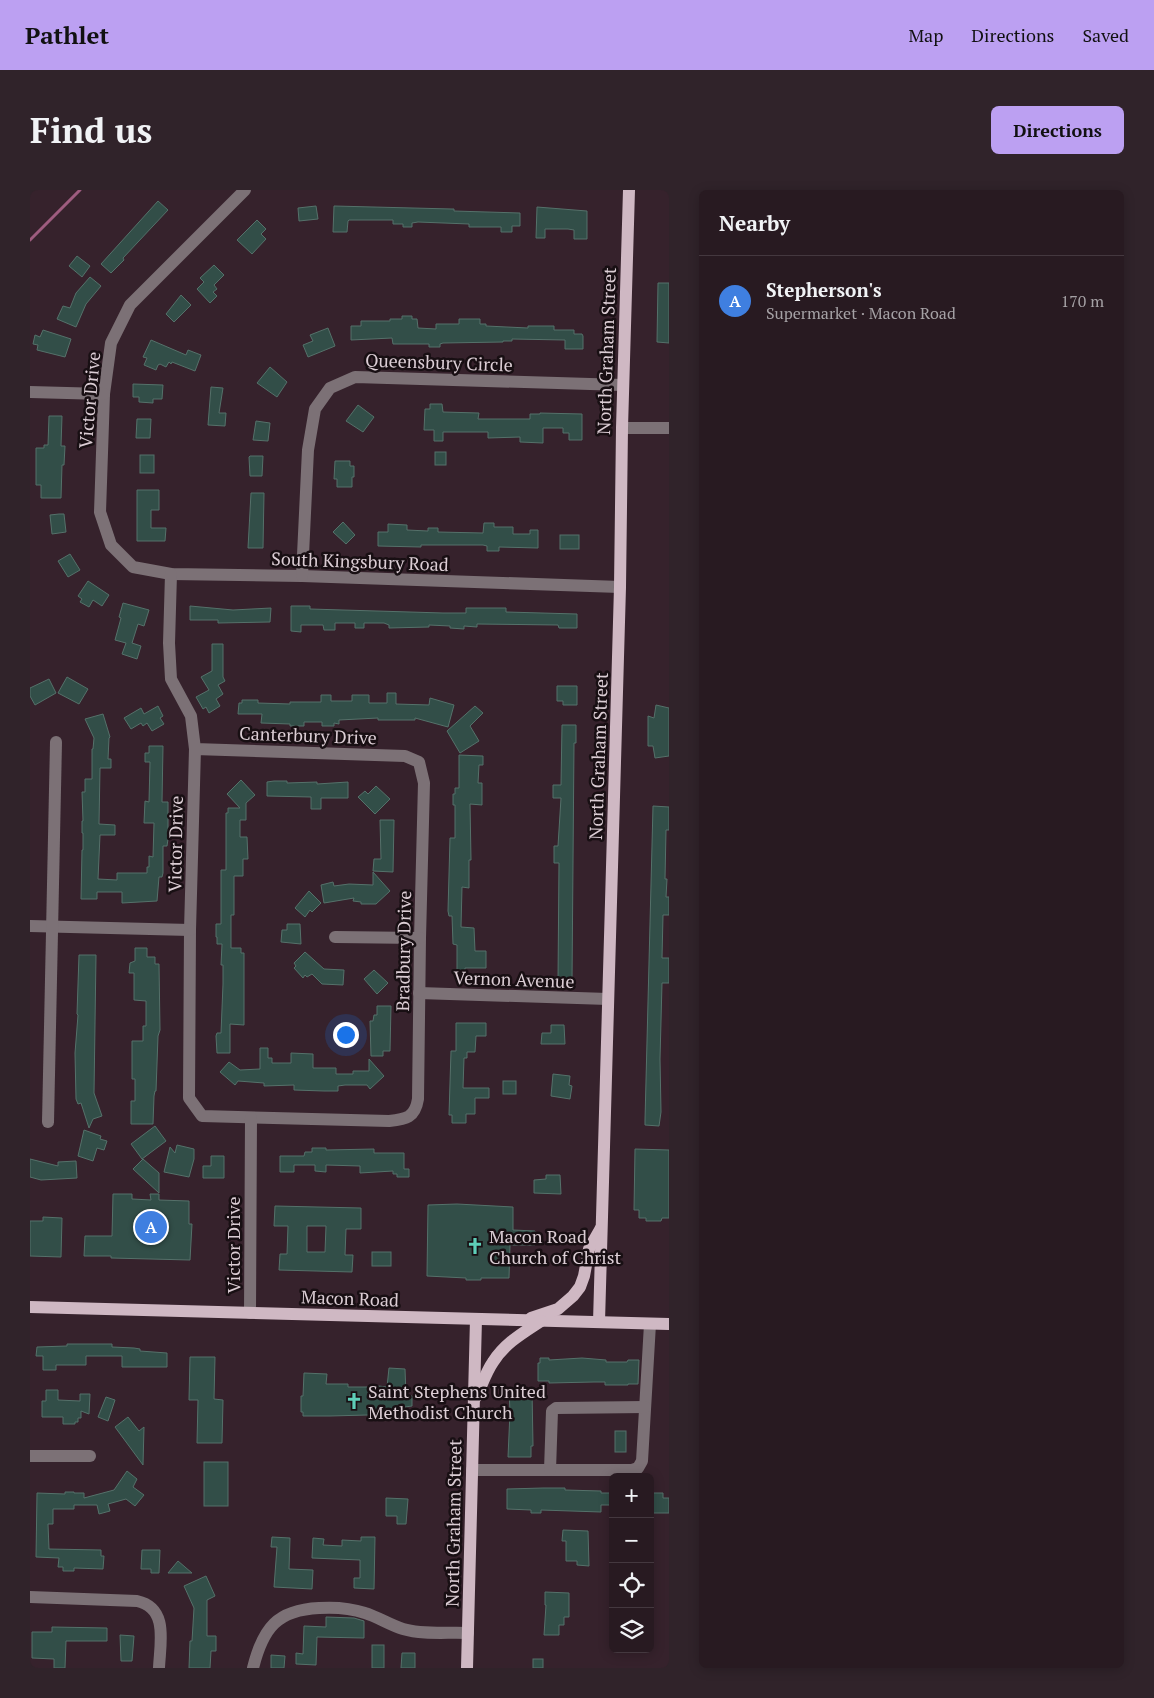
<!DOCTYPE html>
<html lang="en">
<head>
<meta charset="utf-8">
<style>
	:root { --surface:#281a21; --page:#30232a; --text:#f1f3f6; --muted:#a5a1a5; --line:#44383f; --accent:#bca0f2 }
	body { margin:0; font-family:"PT Serif",serif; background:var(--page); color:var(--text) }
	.controls { position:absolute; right:15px; bottom:15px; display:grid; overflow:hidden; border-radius:8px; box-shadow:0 2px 12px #0003 }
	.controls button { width:45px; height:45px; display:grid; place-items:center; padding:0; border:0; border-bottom:1px solid var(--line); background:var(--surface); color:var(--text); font:25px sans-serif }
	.you { position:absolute; left:315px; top:844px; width:18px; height:18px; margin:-12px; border:4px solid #fff; border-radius:50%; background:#1a73e8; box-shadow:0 0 0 8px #1a73e833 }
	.badge { display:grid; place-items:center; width:32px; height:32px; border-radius:50%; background:var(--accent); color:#fff; font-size:16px; font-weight:700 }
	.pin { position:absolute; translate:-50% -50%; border:2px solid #fff; box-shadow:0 1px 5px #0006 }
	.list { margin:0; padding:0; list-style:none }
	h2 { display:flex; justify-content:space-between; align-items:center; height:65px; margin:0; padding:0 20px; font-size:21px }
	h2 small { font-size:16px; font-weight:400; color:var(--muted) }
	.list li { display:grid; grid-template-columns:32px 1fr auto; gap:15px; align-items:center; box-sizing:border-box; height:90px; padding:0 20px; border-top:1px solid var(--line) }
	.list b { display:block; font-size:19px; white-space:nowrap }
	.list p { margin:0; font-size:16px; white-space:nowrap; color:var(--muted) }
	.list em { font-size:16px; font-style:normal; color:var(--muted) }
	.icon { flex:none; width:28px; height:28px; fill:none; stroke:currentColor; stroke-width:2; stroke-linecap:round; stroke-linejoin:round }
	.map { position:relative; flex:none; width:639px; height:1478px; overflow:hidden; border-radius:8px }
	header { display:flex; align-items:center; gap:30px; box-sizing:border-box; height:70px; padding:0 25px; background:var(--accent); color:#111 }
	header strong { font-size:24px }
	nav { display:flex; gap:28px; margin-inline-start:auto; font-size:18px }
	.intro { display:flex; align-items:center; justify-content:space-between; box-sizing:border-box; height:120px; padding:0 30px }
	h1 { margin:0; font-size:35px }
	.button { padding:12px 22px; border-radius:8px; background:var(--accent); color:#111; font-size:18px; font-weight:700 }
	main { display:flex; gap:30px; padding:0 30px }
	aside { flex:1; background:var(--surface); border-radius:8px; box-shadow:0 2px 12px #0003 }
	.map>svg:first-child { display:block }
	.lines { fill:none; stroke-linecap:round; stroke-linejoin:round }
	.stream { stroke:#9e5c7f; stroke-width:3 }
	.building { fill:#324e48; stroke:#55716a; fill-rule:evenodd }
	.minor { stroke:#7c7176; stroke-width:12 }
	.major { stroke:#cfb8c3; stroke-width:12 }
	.labels { text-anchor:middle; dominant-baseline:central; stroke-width:5; stroke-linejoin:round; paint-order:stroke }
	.street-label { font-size:18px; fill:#dbcdd4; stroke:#180f13 }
	.poi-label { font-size:18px; fill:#dbcdd4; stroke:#180f13; text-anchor:start }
</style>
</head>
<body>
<header>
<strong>Pathlet</strong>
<nav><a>Map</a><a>Directions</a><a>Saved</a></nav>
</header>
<div class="intro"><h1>Find us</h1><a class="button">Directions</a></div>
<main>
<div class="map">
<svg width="639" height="1478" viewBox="0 0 639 1478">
	<rect width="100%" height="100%" fill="#36222c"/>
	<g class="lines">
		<path class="stream" d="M0,50L50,0"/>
	</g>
	<g class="building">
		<path d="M128,11L138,20L93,68L94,70L81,83L71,74Z"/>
		<path d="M286,16L288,29L269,31L268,18Z"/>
		<path d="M304,16L422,19H424V21L490,23V36H482V42H471V37H439V34L388,32L382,33V37H373V34H363V30H319L318,31L317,42H303Z"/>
		<path d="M507,17L557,21V49H544V40L538,39H515V48H506Z"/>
		<path d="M227,30L236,39L231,44L236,49L222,64L207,50Z"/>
		<path d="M47,66L60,76L52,87L39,76Z"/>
		<path d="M184,75L194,85L184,95L187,99L183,102L187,106L180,113L167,99L174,92L170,88Z"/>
		<path d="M60,87L71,96L56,114L46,137L27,129L33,116L40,118L46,103Z"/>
		<path d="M628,93H639V153L627,152Z"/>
		<path d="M151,105L161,115L144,132L136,124Z"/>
		<path d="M372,126H382V129H387L388,138L406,139V134H429V129H450V134H456V136L498,138V136H524V140H544V144H552L553,146V159H535V150L482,149V151H473V152L413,153L410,154V157H399V154H363L362,148L321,150V136H331V131H360V129H372Z"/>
		<path d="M298,138L305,156L278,167L273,155L283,151L280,145Z"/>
		<path d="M13,140L41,149L35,167L7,160L8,155L3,154L5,145L10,147Z"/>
		<path d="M121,150L156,165L158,160L171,165L165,181L142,172L141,174L139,172L136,177L130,174L128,175L126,180L114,175L117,168L113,167Z"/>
		<path d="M240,177L257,192L247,207L227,193Z"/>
		<path d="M103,194L133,195L132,209H123V213L109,212V207H103Z"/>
		<path d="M181,197L193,198L189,223H196L195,236L178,235Z"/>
		<path d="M400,214H412L413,222L449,223L448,229H500V224H510V223L552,224V250H539V243H533V238H513V253L490,252V247L458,248V242H413V251H404V240H394L395,219H400Z"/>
		<path d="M328,215L344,227L333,242L316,231Z"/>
		<path d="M19,226H32L31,256H35L34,275H32L31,308H11V295H6V258H14V255H18Z"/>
		<path d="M107,229H121L120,248H106Z"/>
		<path d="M226,231L240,233L238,251L223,250Z"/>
		<rect x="405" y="262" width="11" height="13"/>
		<rect x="110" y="265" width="14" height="18"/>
		<path d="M220,266H233L232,286H220L219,267Z"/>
		<path d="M305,271H320V276H324V287H322V297H307V289H304Z"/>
		<path d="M107,300H129V320H121V338H136L135,351H107Z"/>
		<path d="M221,303H234L233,358H218Z"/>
		<path d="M29,324H34L36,342L22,344L20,325Z"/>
		<path d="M313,332L325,345L316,354L303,342Z"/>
		<path d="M454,333H464V337H483V344H500V340H508V358L469,357V361H457V356L453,355H391V357L348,356V342H358V334L377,335V340L398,341V338H408V342L453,343Z"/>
		<rect x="530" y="345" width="19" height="14"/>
		<path d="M40,364L50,380L38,387L28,371Z"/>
		<path d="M58,391L79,405L72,416L63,410L59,417L50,412L52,409L48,406Z"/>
		<path d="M93,413L119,420L114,436L108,434L102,453L111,456L107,469L92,464L96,453L85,450L91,428L89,427Z"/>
		<path d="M160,416L203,420L241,418L240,432L188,433V430H160Z"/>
		<path d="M261,416H280V419L413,423H436V418H476V422L547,424V438H529L528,435L447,434V437L434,436V439L420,438V436L399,435V437L359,438V435L354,433H334V438H325V433H305V440H294L293,435H271V442L261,441Z"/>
		<path d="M182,454H193V487L195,491L188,495L193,504L186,509L190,516L179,523L176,517L173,519L166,507L179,500L171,487L182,481Z"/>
		<path d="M37,487L58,499L49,514L28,503Z"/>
		<path d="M19,489L26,503L5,515L0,506V498Z"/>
		<path d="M527,496H547V515H533V511H527Z"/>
		<path d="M357,503H366V514L399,515L400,508L424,515L418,537L385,528V530H348V528L309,530V534L304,533V536H292V532H274V536H260V534L231,533L232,524H208L209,513H212V510H228V513L260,514V512H291V505H301V511H322V505H339V513H357Z"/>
		<path d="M626,515L639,518V566L625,568L623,556H618V526L624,528Z"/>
		<path d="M128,516L133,526L130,528L134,534L122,541L117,533L113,536L111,533L101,539L94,528L111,518L114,524Z"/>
		<path d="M445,516L453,523L440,536L449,551L430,563L417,541Z"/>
		<path d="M73,524L80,547L79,548L78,569H81V578H70L69,634L85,635V645H70L68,689L87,690V683H117V677H119V666L123,667L124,633H114L115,611L119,612L120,572H115V563H119V556H133L132,612H138V649L137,656H133V683L132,687H129L127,711L92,713V702H67V709H51L52,660H53V643H52V631H53L52,602H55V589H62V559H63L64,548L55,529Z"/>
		<path d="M532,535H546V553H544L542,791H528L529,673H524V656H528L531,608H523V595H531Z"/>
		<path d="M429,565L453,566V575H449L448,593H452V615L440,614L441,670H439V698L432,697L431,737L444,738L445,761H456V778H435V781H427V755L423,754L422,726H419L418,721L420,648H425V615H423V604H425V598H429Z"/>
		<path d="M211,590L225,605L216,613V630H210V647H217L218,669H213V686H204V725H201V758H211V763H214V835L200,834V863H187L186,846L187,843H191L193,794V775H191L192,754H187V747H186V734H191V680H196V623H198V618H210L197,604Z"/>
		<path d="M244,591H257V593L287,592V594L318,592V608H291V619H281V607L237,606V592Z"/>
		<path d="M346,596L360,609L345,624L328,607L335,601L338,604Z"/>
		<path d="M623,616L639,617V640H636L635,689H637L636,707H639V725H633L632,768H639V793H632L630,869L631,922L629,936L615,935V930Z"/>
		<path d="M350,630H364L363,682L343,681L344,669H351Z"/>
		<path d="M343,682L360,701L346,714H331V712L323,711L324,708L294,713L291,695L303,692L304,696L319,694L343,695Z"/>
		<path d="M279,701L291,713L282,722L280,720L275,727L265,718Z"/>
		<path d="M257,734H270L271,754L251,752L252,740H257Z"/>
		<path d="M105,758H117V767H125V774H129L130,840L128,846L126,901H125L124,906L123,934H101V911H105V889H102V851H113V836H116V811L104,810V783H99L100,773L105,771Z"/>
		<path d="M275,762L294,779L314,780L313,795L292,794L282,784L277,787L275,785L273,788L264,778L266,776L264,773Z"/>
		<path d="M49,765H66L64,903L72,926L63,929L59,938L51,913L48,914L46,909L45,863L48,825L47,824Z"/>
		<path d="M344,780L358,793L347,804L334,789Z"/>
		<path d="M347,816H361L360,861H353V866H341L340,831H343L344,825H347Z"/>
		<path d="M426,833H456V846H446L445,862H437V868H434L433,898H459V908H445V924H436V933H422V925H419L421,861H426Z"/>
		<path d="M521,835H534L535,854H511L512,843H521Z"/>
		<path d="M230,858H238V868H242V873H261V863L283,864V878H306V884H323V881H339V869L354,886L340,899L337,895H315L308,896V901H294L264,900V895L234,896V893L208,891L205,895L190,882L199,872L210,880L230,879Z"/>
		<path d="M523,884L540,886L539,895L542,896L540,909L521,906Z"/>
		<rect x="473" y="891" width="13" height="13"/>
		<path d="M125,936L136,951L112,969L101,954Z"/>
		<path d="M54,940L71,946L70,949L77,951L74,960L67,958L63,971L48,966Z"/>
		<path d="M147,955L164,959V969L159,987L134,982L140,957L145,963Z"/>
		<path d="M282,958H296V960L344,959V963H374V979H379V987H367V984H363V981L330,983V976L296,975V982L285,981V975H264V982H250V966H274L275,962H282Z"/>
		<path d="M605,959L639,960V1028H632L631,1031H616V1028H609V1020H604Z"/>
		<path d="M181,966H194V988H173V976H181Z"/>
		<path d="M0,969L28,976V972L46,971L47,988L11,990L0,987Z"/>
		<path d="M113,969L129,983V1003L103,979Z"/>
		<path d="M516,985H530L531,1004L504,1003V990L516,989Z"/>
		<path d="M83,1004H102V1009L121,1010L120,1004H129V1010L159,1011V1034H162L160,1070L81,1068V1066H54L55,1046H82Z"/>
		<path d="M427,1014L483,1017V1040L505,1041V1055H480L479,1088H451V1090H436V1088L397,1086L398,1015Z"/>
		<path d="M245,1016L331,1018V1039H316L315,1065H323L322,1082L249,1080L250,1064H257L258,1036H244ZM277,1036H296L295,1062H277Z"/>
		<path d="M13,1027L32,1028L31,1067L0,1066V1031H13Z"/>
		<rect x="342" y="1062" width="19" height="14"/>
		<path d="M37,1154H82V1157L104,1158L110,1159V1161L137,1163V1177H92V1166H56V1175H26V1180H13V1166H6L7,1157L37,1156Z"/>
		<path d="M160,1167H185L184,1209L193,1210L192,1253H167L168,1210H159Z"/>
		<path d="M510,1168H519V1170L552,1168L576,1170V1172H597L598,1170H609L608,1194H598V1195H575V1192H564L519,1193V1191H508V1173H510Z"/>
		<path d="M359,1178L375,1179L376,1206H382V1216L375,1217V1224L300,1226H273V1222H271V1206H273L274,1183L297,1184L296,1194H318V1197H339L340,1195L357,1197Z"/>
		<path d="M16,1200H28V1210L50,1211V1204H60L59,1224L51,1221V1228H48V1232H45V1234H33V1227H12V1211H16Z"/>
		<path d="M479,1200H502L503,1256H501V1267H478L480,1222Z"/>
		<path d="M76,1207L85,1210L78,1231L68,1227Z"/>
		<path d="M98,1227L109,1241L114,1237L113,1275L85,1237Z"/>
		<rect x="585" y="1241" width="11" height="21"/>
		<rect x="174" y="1272" width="24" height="44"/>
		<path d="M97,1281L107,1289L103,1297L114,1305L105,1316L96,1309L78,1314L80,1321L69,1324L67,1315H44V1319H23V1334H18L19,1359L71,1360V1366H74L73,1379L44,1378V1381H33V1377H28L29,1368L6,1367L7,1303L35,1304V1302H44V1303H54V1308L84,1300Z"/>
		<path d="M513,1298H535V1300L571,1301V1303H583V1315H571V1322L511,1320V1323H501V1320L477,1319V1299Z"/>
		<path d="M620,1303H633V1308H639V1323H620Z"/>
		<path d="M356,1308L378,1309L376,1334H367V1326H356Z"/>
		<path d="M533,1340L558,1341L559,1376L547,1375V1371H536V1351H532Z"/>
		<path d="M242,1347L260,1348L259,1379L283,1380L282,1399L244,1397L247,1357H241Z"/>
		<path d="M331,1347H345L344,1399L324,1398V1388H330V1370L282,1368L283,1348L294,1349L293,1355L312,1356V1350L331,1351Z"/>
		<path d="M112,1360H130L129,1383H121V1379H111Z"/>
		<path d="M148,1371L162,1383H138Z"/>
		<path d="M176,1386L185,1406L177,1410V1446H186V1461H181L180,1478H159L160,1451H162L164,1418L154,1396Z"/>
		<path d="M515,1402L539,1403V1427H534V1435H529V1445H514L516,1415H515Z"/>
		<path d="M296,1427L324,1428L334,1431V1448L287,1447L286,1475L266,1474V1463L273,1464L274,1436L296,1437Z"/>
		<path d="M22,1437L77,1438V1451H36L35,1478H24V1469L2,1468V1442H22Z"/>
		<path d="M90,1445L104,1446L102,1471H91Z"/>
		<rect x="342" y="1455" width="12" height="23"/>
		<path d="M372,1463H385V1478H371Z"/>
		<path d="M241,1465L255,1466L254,1478H241Z"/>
		<rect x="503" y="1469" width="10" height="9"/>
	</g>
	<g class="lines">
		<g class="minor">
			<path d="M215,0L100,115L81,153L74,204L70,322L81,355L103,377L141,384L272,386L590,397"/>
			<path d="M0,202L74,204"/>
			<path d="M592,238H639"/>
			<path d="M141,384L139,453L141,489L161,526L165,559L160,740L159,908L172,926L359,931C376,929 385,928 388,909L390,748L394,593L389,572L375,566L165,559"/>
			<path d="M272,386L278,260L285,219L300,198L325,187L593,195"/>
			<path d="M0,736L160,740"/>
			<path d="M305,747L390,748"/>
			<path d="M389,803L578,809"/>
			<path d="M18,932L26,552"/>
			<path d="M220,1123L221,928"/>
			<path d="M0,1266H60"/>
			<path d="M442,1280H602L608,1278L612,1271L620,1134"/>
			<path d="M520,1280L522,1221L526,1218L615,1217"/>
			<path d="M0,1407L107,1411C139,1418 130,1453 129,1478"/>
			<path d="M223,1478C233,1438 247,1420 289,1418C304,1417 320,1418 335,1423C348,1427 360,1435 373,1439C393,1445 417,1442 438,1443"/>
		</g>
		<g class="major">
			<path d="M0,1117L639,1134"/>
			<path d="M501,1128L528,1119L543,1106L550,1097L554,1086L559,1059L571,1038"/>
			<path d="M569,1132L590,397L592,238L599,0"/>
			<path d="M446,1207C452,1195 456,1182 463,1172C475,1153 493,1143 511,1131"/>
			<path d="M437,1478L446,1129"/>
		</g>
	</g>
	<defs>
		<g id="church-bare" transform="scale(1.35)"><path d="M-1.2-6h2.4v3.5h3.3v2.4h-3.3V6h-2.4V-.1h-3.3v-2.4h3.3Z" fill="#5eceb8" stroke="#180f13" stroke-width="2.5" paint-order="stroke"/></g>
	</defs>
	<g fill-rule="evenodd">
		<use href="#church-bare" x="445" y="1056"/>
		<use href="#church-bare" x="324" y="1211"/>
	</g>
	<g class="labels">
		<g class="street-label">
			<text transform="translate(576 161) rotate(-88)">North Graham Street</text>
			<text transform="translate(409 172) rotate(2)">Queensbury Circle</text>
			<text transform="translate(59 210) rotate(-85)">Victor Drive</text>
			<text transform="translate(330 371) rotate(2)">South Kingsbury Road</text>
			<text transform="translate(278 545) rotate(2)">Canterbury Drive</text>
			<text transform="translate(568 566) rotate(-88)">North Graham Street</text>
			<text transform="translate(145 654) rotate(-89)">Victor Drive</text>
			<text transform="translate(373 761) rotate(-89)">Bradbury Drive</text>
			<text transform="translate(484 789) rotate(2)">Vernon Avenue</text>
			<text transform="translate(203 1055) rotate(-90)">Victor Drive</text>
			<text transform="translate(320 1108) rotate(2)">Macon Road</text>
			<text transform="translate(423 1333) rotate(-89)">North Graham Street</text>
		</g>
		<g class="poi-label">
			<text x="459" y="1046">Macon Road<tspan x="459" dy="21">Church of Christ</tspan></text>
			<text x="338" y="1201">Saint Stephens United<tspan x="338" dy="21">Methodist Church</tspan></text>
		</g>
	</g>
</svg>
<div class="controls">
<button>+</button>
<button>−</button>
<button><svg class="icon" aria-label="locate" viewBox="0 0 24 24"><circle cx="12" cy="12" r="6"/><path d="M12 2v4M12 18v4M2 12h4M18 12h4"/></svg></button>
<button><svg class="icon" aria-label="layers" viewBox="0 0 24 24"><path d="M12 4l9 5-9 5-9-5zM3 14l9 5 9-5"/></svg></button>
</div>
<div class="you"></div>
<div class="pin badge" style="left:121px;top:1037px;background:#3f7fe0">A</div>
</div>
<aside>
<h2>Nearby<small></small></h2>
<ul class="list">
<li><span class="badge" style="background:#3f7fe0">A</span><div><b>Stepherson's</b><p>Supermarket · Macon Road</p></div><em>170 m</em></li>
</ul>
</aside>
</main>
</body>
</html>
